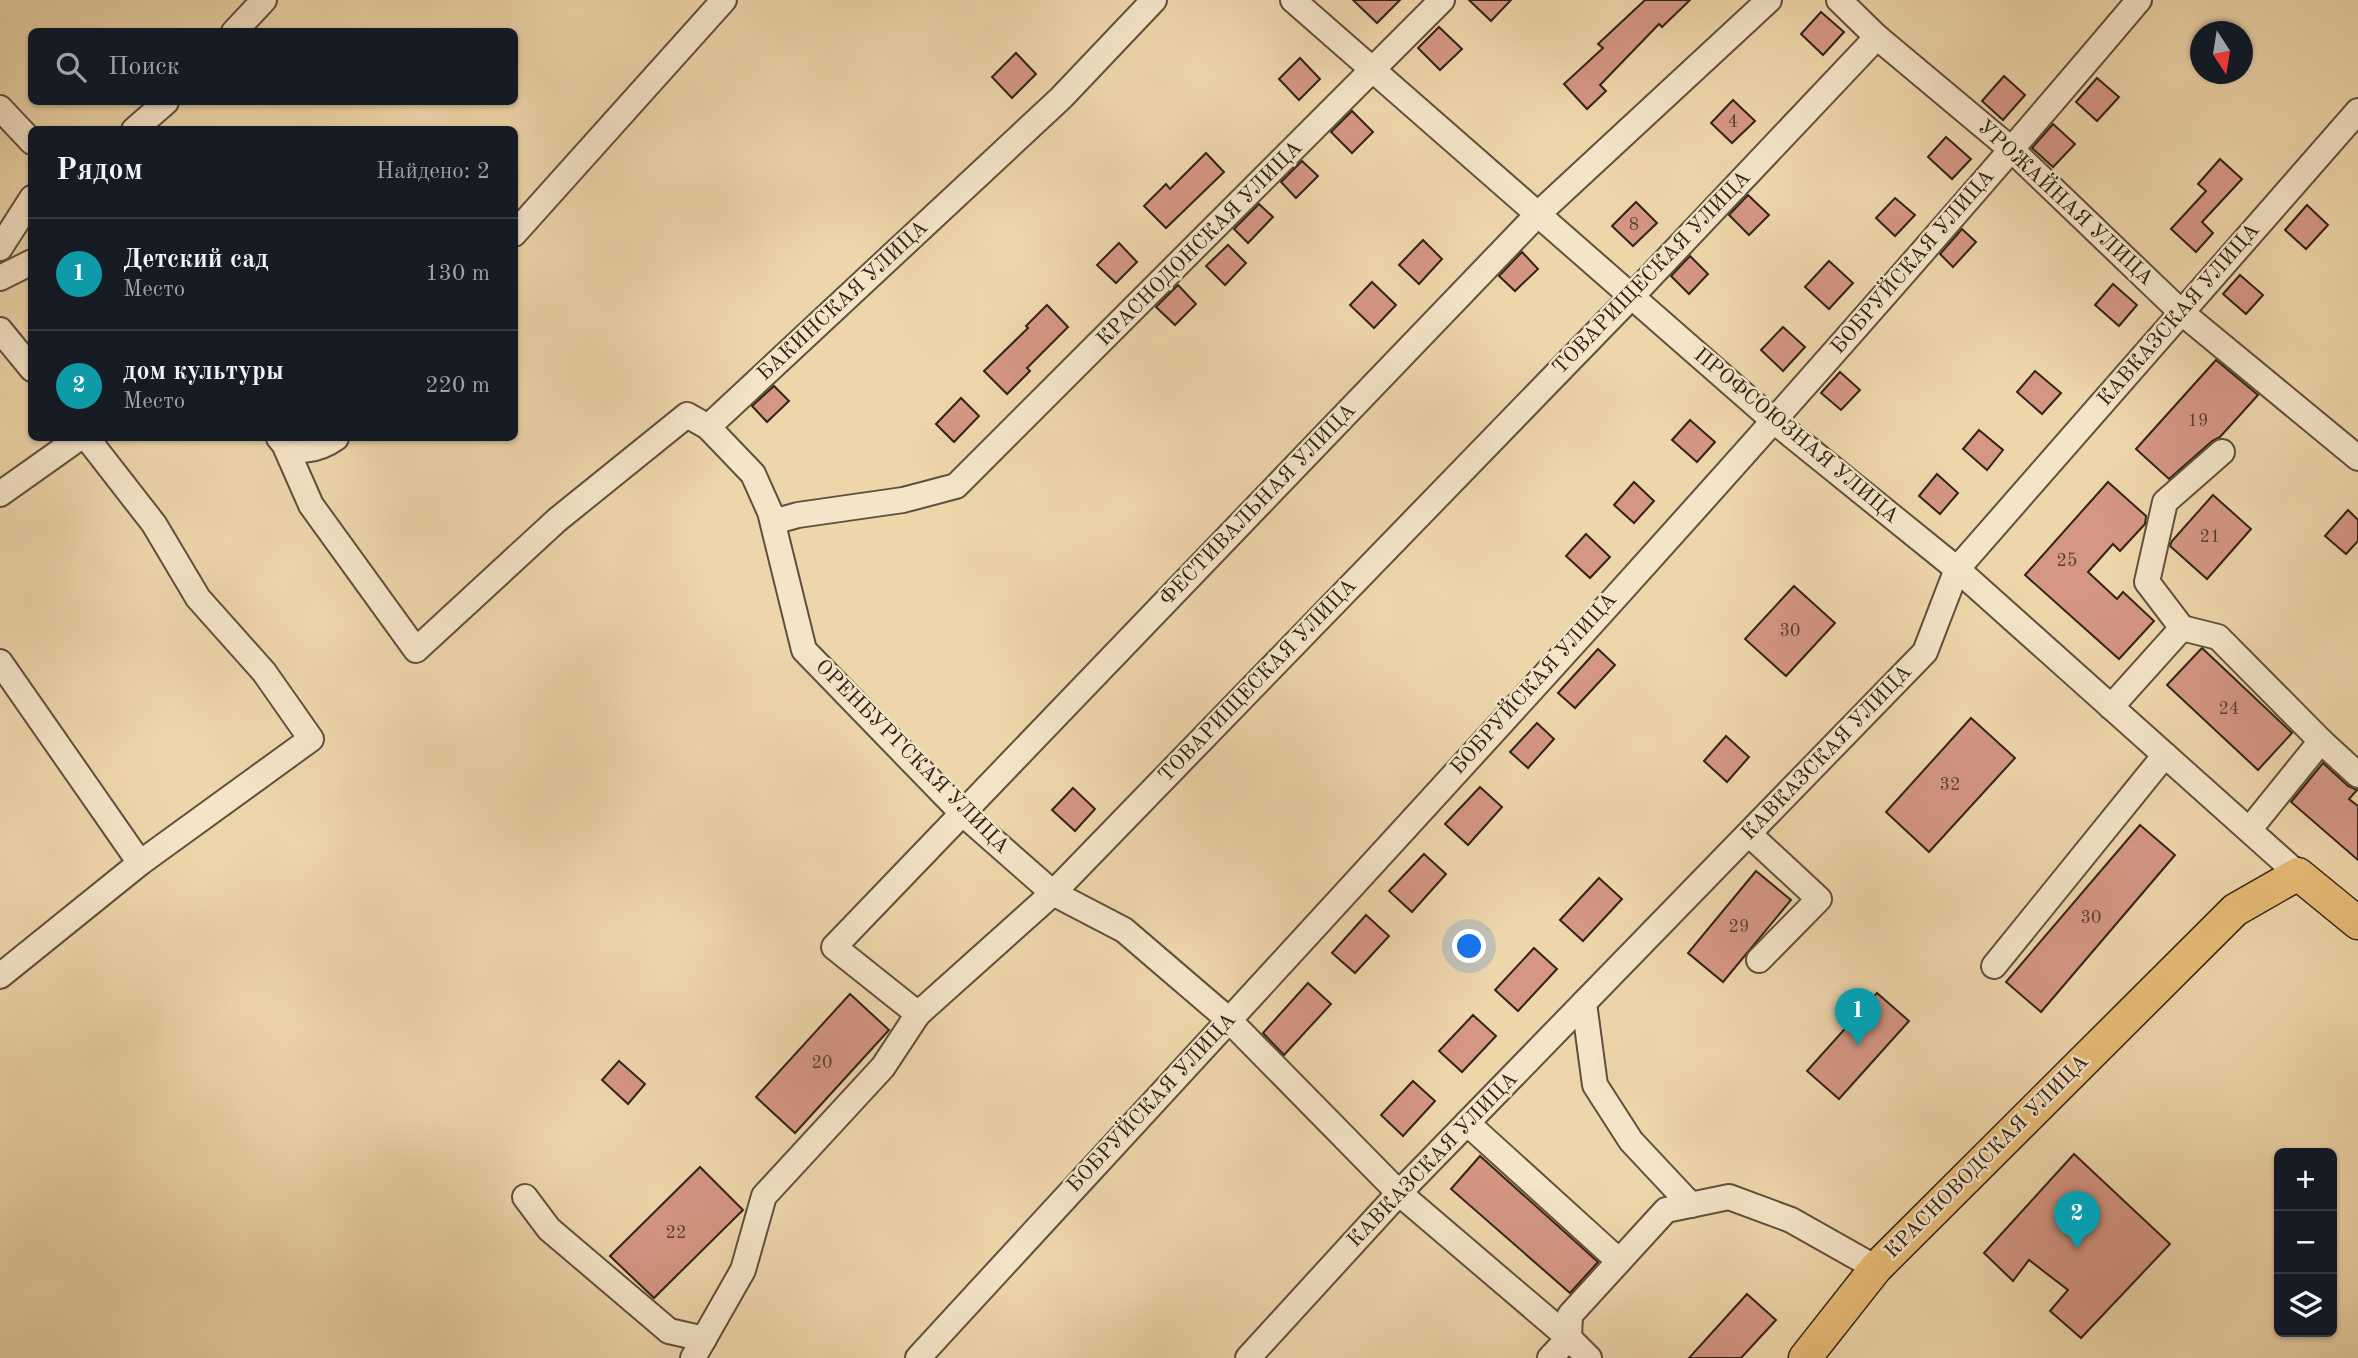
<!DOCTYPE html>
<html lang="ru">
<head>
<meta charset="utf-8">
<style>
	:root { --surface:#171b24; --page:#242831; --text:#f1f3f6; --muted:#9ea1a6; --line:#363941; --accent:#b45309 }
	body { margin:0; font-family:"Old Standard TT",serif; background:var(--page); color:var(--text) }
	.controls { position:absolute; right:21px; bottom:21px; display:grid; overflow:hidden; border-radius:10px; box-shadow:0 2px 5px #0004 }
	.controls button { width:63px; height:63px; display:grid; place-items:center; padding:0; border:0; border-bottom:2px solid var(--line); background:var(--surface); color:var(--text); font:35px sans-serif }
	.compass { position:absolute; left:2190px; top:21px; width:63px; height:63px; border-radius:50%; background:var(--surface); box-shadow:0 2px 5px #0004; rotate:168deg }
	.you { position:absolute; left:1470px; top:947px; width:24px; height:24px; margin:-18px; border:5px solid #fff; border-radius:50%; background:#1a73e8; box-shadow:0 0 0 10px #1a73e833 }
	.badge { display:grid; place-items:center; width:46px; height:46px; border-radius:50%; background:var(--accent); color:#fff; font-size:23px; font-weight:700 }
	.pin { position:absolute; translate:-50% -58px; filter:drop-shadow(0 2px 4px #0008) }
	.pin::after { content:''; position:absolute; top:37px; width:24px; height:21px; background:inherit; clip-path:polygon(0 0,100% 0,50% 100%) }
	.list { margin:0; padding:0; list-style:none }
	h2 { display:flex; justify-content:space-between; align-items:center; height:91px; margin:0; padding:0 28px; font-size:30px }
	h2 small { font-size:23px; font-weight:400; color:var(--muted) }
	.list li { display:grid; grid-template-columns:46px 1fr auto; gap:21px; align-items:center; box-sizing:border-box; height:112px; padding:0 28px; border-top:2px solid var(--line) }
	.list b { display:block; font-size:26px; white-space:nowrap }
	.list p { margin:0; font-size:23px; white-space:nowrap; color:var(--muted) }
	.list em { font-size:23px; font-style:normal; color:var(--muted) }
	.icon { flex:none; width:38px; height:38px; fill:none; stroke:currentColor; stroke-width:2; stroke-linecap:round; stroke-linejoin:round }
	.map { position:relative; flex:none; width:2358px; height:1358px; overflow:hidden }
	.search { position:absolute; background:var(--surface); box-shadow:0 2px 5px #0004; left:28px; top:28px; width:490px; height:77px; display:flex; align-items:center; gap:18px; box-sizing:border-box; padding:0 24px; border-radius:10px; color:var(--muted); font-size:26px }
	.panel { position:absolute; background:var(--surface); box-shadow:0 2px 5px #0004; left:28px; top:126px; width:490px; height:315px; border-radius:10px }
	.map>svg:first-child { display:block }
	.building { fill:#d59684; stroke:#312316; stroke-width:2 }
	.lines { fill:none; stroke-linecap:round; stroke-linejoin:round }
	.minor-casing { stroke:#60503b; stroke-width:28 }
	.major-casing { stroke:#312316; stroke-width:35 }
	.minor { stroke:#f4e4c8; stroke-width:24 }
	.major { stroke:#e7bb76; stroke-width:32 }
	.labels { text-anchor:middle; dominant-baseline:central; stroke-width:5; stroke-linejoin:round; paint-order:stroke }
	.number-label { font-size:18px; fill:#5a4032 }
	.street-label { font-size:21px; fill:#312316; stroke:#f4e4c8 }
</style>
</head>
<body>
<div class="map">
<svg width="2358" height="1358" viewBox="0 0 2358 1358">
	<rect width="100%" height="100%" fill="#eed6ab"/>
	<filter id="stains"><feTurbulence type="fractalNoise" baseFrequency=".00286" numOctaves="4"/><feColorMatrix values="0 0 0 0 .2 0 0 0 0 .09 0 0 0 0 .02 0 0 0 .5 -.17"/></filter>
	<radialGradient id="worn" r=".72"><stop offset=".6" stop-color="#630" stop-opacity="0"/><stop offset="1" stop-color="#630" stop-opacity=".3"/></radialGradient>
	<g class="building">
		<path d="M1353,0H1400L1377,23Z"/>
		<path d="M1469,0H1511L1491,21Z"/>
		<path d="M1645,0H1690L1662,27L1659,24L1600,85L1606,91L1587,109L1564,84L1603,48L1598,44Z"/>
		<path d="M1821,12L1844,32L1823,55L1801,34Z"/>
		<path d="M1439,27L1462,49L1440,70L1418,48Z"/>
		<path d="M1016,53L1036,74L1012,98L992,77Z"/>
		<path d="M1300,58L1320,79L1299,100L1279,79Z"/>
		<path d="M2004,76L2025,95L2003,120L1982,101Z"/>
		<path d="M2097,78L2119,97L2097,121L2076,102Z"/>
		<path d="M1733,100L1755,121L1732,143L1711,123Z"/>
		<path d="M1352,111L1373,132L1352,153L1331,132Z"/>
		<path d="M2053,124L2075,144L2053,167L2032,148Z"/>
		<path d="M1946,137L1971,159L1952,179L1928,157Z"/>
		<path d="M1206,153L1224,172L1166,228L1144,206L1166,184L1170,189Z"/>
		<path d="M2220,159L2242,179L2202,222L2213,233L2196,252L2171,229L2206,191L2198,184Z"/>
		<path d="M1302,161L1318,176L1296,198L1281,182Z"/>
		<path d="M1748,195L1769,215L1749,235L1729,215Z"/>
		<path d="M1895,198L1915,215L1895,236L1876,218Z"/>
		<path d="M1636,202L1657,223L1633,246L1612,226Z"/>
		<path d="M1259,204L1273,217L1248,243L1234,229Z"/>
		<path d="M2307,205L2328,225L2306,249L2285,230Z"/>
		<path d="M1962,229L1976,242L1953,267L1940,254Z"/>
		<path d="M1423,240L1442,259L1419,284L1399,265Z"/>
		<path d="M1119,243L1137,262L1116,283L1097,265Z"/>
		<path d="M1228,245L1246,263L1225,285L1206,266Z"/>
		<path d="M1522,252L1538,269L1515,291L1499,276Z"/>
		<path d="M1690,256L1708,274L1689,294L1671,276Z"/>
		<path d="M1829,261L1853,283L1829,309L1805,287Z"/>
		<path d="M2240,275L2263,295L2246,314L2223,294Z"/>
		<path d="M1372,282L1396,305L1374,328L1350,305Z"/>
		<path d="M2113,284L2137,305L2119,326L2095,305Z"/>
		<path d="M1178,285L1196,304L1175,325L1156,307Z"/>
		<path d="M1047,305L1068,327L1027,368L1030,371L1007,394L984,371L1028,328L1026,326Z"/>
		<path d="M1783,327L1805,347L1783,371L1761,350Z"/>
		<path d="M2216,360L2258,395L2220,437L2212,441L2169,479L2136,449Z"/>
		<path d="M2035,371L2061,393L2042,414L2017,392Z"/>
		<path d="M1840,372L1860,390L1841,410L1821,393Z"/>
		<path d="M774,386L789,401L767,422L752,406Z"/>
		<path d="M961,398L979,416L954,442L936,424Z"/>
		<path d="M1690,420L1715,442L1697,462L1672,440Z"/>
		<path d="M1979,430L2003,450L1987,470L1963,449Z"/>
		<path d="M1937,474L1958,493L1940,514L1919,496Z"/>
		<path d="M1634,482L1654,501L1634,523L1614,505Z"/>
		<path d="M2108,482L2146,516L2145,524L2120,551L2113,544L2088,572L2117,599L2123,592L2154,621L2119,659L2025,575Z"/>
		<path d="M2213,495L2251,529L2207,579L2170,546L2172,541Z"/>
		<path d="M2348,510L2358,520V541L2346,554L2325,536Z"/>
		<path d="M1586,534L1610,557L1590,578L1566,556Z"/>
		<path d="M1794,586L1835,623L1786,676L1745,639Z"/>
		<path d="M2202,648L2292,733L2258,770L2167,685Z"/>
		<path d="M1598,649L1615,665L1575,708L1558,693Z"/>
		<path d="M1971,718L2015,758L1929,852L1886,812Z"/>
		<path d="M1537,723L1554,739L1528,768L1510,752Z"/>
		<path d="M1726,736L1749,757L1727,782L1704,761Z"/>
		<path d="M2323,763L2348,786L2357,790L2349,799L2358,806V860L2291,802Z"/>
		<path d="M1480,787L1502,807L1468,845L1445,824Z"/>
		<path d="M1073,788L1095,809L1075,831L1052,810Z"/>
		<path d="M2140,825L2175,855L2041,1012L2006,982Z"/>
		<path d="M1424,854L1446,874L1412,912L1389,891Z"/>
		<path d="M1756,871L1791,900L1723,982L1688,953Z"/>
		<path d="M1599,878L1622,899L1583,941L1560,920Z"/>
		<path d="M1366,915L1389,936L1355,973L1332,953Z"/>
		<path d="M1534,948L1557,969L1518,1011L1495,990Z"/>
		<path d="M1308,983L1331,1004L1284,1055L1263,1033Z"/>
		<path d="M1877,993L1909,1021L1839,1099L1807,1071Z"/>
		<path d="M850,994L889,1030L795,1133L756,1097Z"/>
		<path d="M1473,1015L1496,1036L1462,1072L1439,1051Z"/>
		<path d="M619,1061L645,1084L628,1104L602,1080Z"/>
		<path d="M1413,1081L1435,1101L1403,1136L1381,1115Z"/>
		<path d="M2074,1154L2170,1244L2081,1338L2050,1311L2068,1290L2029,1260L2013,1281L1984,1253Z"/>
		<path d="M1480,1156L1598,1262L1570,1293L1451,1189Z"/>
		<path d="M700,1167L743,1210L654,1298L610,1256Z"/>
		<path d="M1747,1294L1776,1320L1741,1358H1689Z"/>
	</g>
	<g class="lines">
		<g class="minor-casing">
			<g id="minor">
				<path d="M1154,0L1061,98L708,427L753,474L770,512L804,650L962,813L1053,893L1124,930L1229,1020L1399,1193L1569,1338L1589,1358"/>
				<path d="M1293,0L1774,421L1957,569L2298,874"/>
				<path d="M1839,0L1877,37L2012,150L2181,312L2358,458"/>
				<path d="M234,32L264,0"/>
				<path d="M0,108L32,142"/>
				<path d="M134,130L166,102"/>
				<path d="M514,234L724,0"/>
				<path d="M0,248L32,198"/>
				<path d="M0,278L32,262"/>
				<path d="M0,330L32,369"/>
				<path d="M279,438C293,457 319,450 336,438"/>
				<path d="M285,446L311,505L416,650L557,520L687,415L708,427"/>
				<path d="M0,494L79,438"/>
				<path d="M773,522L798,515L903,500L956,486L1442,0"/>
				<path d="M2182,628L2218,637L2321,741L2249,830"/>
				<path d="M0,662L140,863L311,739L264,672L198,598L154,524L87,438"/>
				<path d="M2111,707L2182,628L2147,582L2165,502L2222,452"/>
				<path d="M2321,741L2358,775"/>
				<path d="M1749,834L1819,899L1759,960"/>
				<path d="M1994,966L2165,755"/>
				<path d="M0,976L140,863"/>
				<path d="M1584,1003L1595,1085L1631,1141L1691,1205"/>
				<path d="M918,1014L834,947L1538,214L1769,0"/>
				<path d="M1467,1123L1619,1261"/>
				<path d="M525,1197L549,1229L669,1331L704,1339"/>
				<path d="M693,1358L743,1270L764,1196L883,1067L918,1014L1053,893L1633,295L1877,37"/>
				<path d="M918,1358C1330,910 1746,465 2139,0"/>
				<path d="M1248,1358L1399,1193L1925,652L1957,569L2358,111"/>
				<path d="M1550,1358L1569,1338L1570,1315L1666,1210L1729,1197L1791,1220L1876,1268"/>
			</g>
		</g>
		<g class="major-casing">
			<path id="major" d="M1805,1358L1876,1268L2235,910L2298,874L2358,923"/>
		</g>
		<use href="#minor" class="minor"/>
		<use href="#major" class="major"/>
	</g>
	<g class="labels">
		<g class="number-label">
			<text x="1733" y="122">4</text>
			<text x="1634" y="225">8</text>
			<text x="2198" y="421">19</text>
			<text x="2210" y="537">21</text>
			<text x="2067" y="561">25</text>
			<text x="1790" y="631">30</text>
			<text x="2229" y="709">24</text>
			<text x="1950" y="785">32</text>
			<text x="2091" y="918">30</text>
			<text x="1739" y="927">29</text>
			<text x="822" y="1063">20</text>
			<text x="676" y="1233">22</text>
		</g>
		<g class="street-label">
			<text transform="translate(2065 203) rotate(43)">УРОЖАЙНАЯ УЛИЦА</text>
			<text transform="translate(1200 244) rotate(-45)">КРАСНОДОНСКАЯ УЛИЦА</text>
			<text transform="translate(1913 262) rotate(-49)">БОБРУЙСКАЯ УЛИЦА</text>
			<text transform="translate(1652 273) rotate(-46)">ТОВАРИЩЕСКАЯ УЛИЦА</text>
			<text transform="translate(843 301) rotate(-43)">БАКИНСКАЯ УЛИЦА</text>
			<text transform="translate(2179 315) rotate(-49)">КАВКАЗСКАЯ УЛИЦА</text>
			<text transform="translate(1796 436) rotate(40)">ПРОФСОЮЗНАЯ УЛИЦА</text>
			<text transform="translate(1258 505) rotate(-46)">ФЕСТИВАЛЬНАЯ УЛИЦА</text>
			<text transform="translate(1258 681) rotate(-46)">ТОВАРИЩЕСКАЯ УЛИЦА</text>
			<text transform="translate(1534 684) rotate(-48)">БОБРУЙСКАЯ УЛИЦА</text>
			<text transform="translate(1827 753) rotate(-46)">КАВКАЗСКАЯ УЛИЦА</text>
			<text transform="translate(912 757) rotate(45)">ОРЕНБУРГСКАЯ УЛИЦА</text>
			<text transform="translate(1152 1103) rotate(-47)">БОБРУЙСКАЯ УЛИЦА</text>
			<text transform="translate(1987 1157) rotate(-45)">КРАСНОВОДСКАЯ УЛИЦА</text>
			<text transform="translate(1433 1160) rotate(-46)">КАВКАЗСКАЯ УЛИЦА</text>
		</g>
	</g>
	<rect width="100%" height="100%" filter="url(#stains)"/>
	<rect width="100%" height="100%" fill="url(#worn)"/>
</svg>
<div class="controls">
<button>+</button>
<button>−</button>
<button><svg class="icon" aria-label="layers" viewBox="0 0 24 24"><path d="M12 4l9 5-9 5-9-5zM3 14l9 5 9-5"/></svg></button>
</div>
<svg class="compass" viewBox="-18 -18 36 36"><path d="M0-13l5 13h-10z" fill="#e53935"/><path d="M0 13l5-13h-10z" fill="#9ea1a6"/></svg>
<div class="you"></div>
<div class="pin badge" style="left:1858px;top:1046px;background:#0f9aa8">1</div>
<div class="pin badge" style="left:2077px;top:1249px;background:#0f9aa8">2</div>
<div class="search"><svg class="icon" aria-label="search" viewBox="0 0 24 24"><circle cx="10" cy="10" r="6"/><path d="M15 15l6 6"/></svg>Поиск</div>
<section class="panel">
<h2>Рядом<small>Найдено: 2</small></h2>
<ul class="list">
<li><span class="badge" style="background:#0f9aa8">1</span><div><b>Детский сад</b><p>Место</p></div><em>130 m</em></li>
<li><span class="badge" style="background:#0f9aa8">2</span><div><b>дом культуры</b><p>Место</p></div><em>220 m</em></li>
</ul>
</section>
</div>
</body>
</html>
